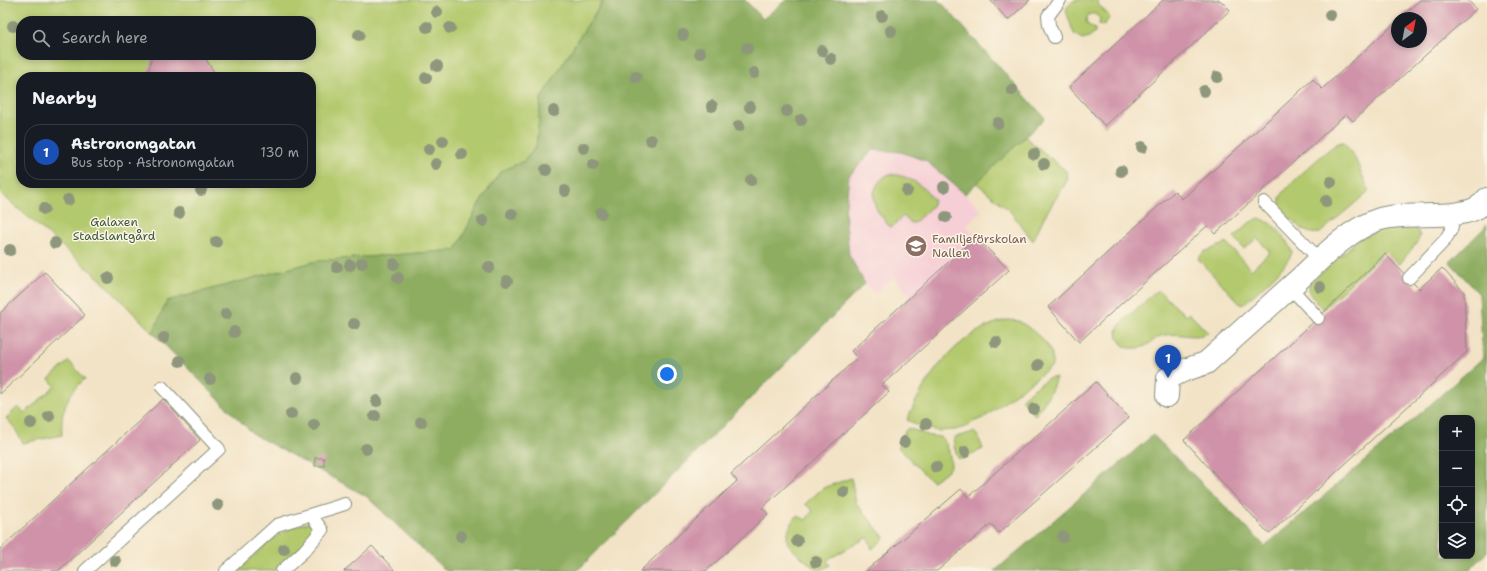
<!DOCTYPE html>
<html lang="en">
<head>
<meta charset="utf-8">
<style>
	:root { --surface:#171b24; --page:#242831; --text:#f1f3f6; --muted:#9ea1a6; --line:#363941; --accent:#d690ce }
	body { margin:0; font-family:"Shantell Sans",sans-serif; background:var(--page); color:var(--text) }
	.controls { position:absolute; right:12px; bottom:12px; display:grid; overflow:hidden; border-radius:8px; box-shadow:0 2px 6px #0003 }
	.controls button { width:36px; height:36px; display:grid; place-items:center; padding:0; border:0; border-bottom:1px solid var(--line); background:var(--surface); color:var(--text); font:20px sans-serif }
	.compass { position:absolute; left:1391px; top:12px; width:36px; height:36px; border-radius:50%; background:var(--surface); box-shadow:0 2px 6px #0003; rotate:32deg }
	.you { position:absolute; left:667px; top:374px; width:14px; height:14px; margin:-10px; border:3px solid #fff; border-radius:50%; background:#1a73e8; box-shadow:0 0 0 6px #1a73e833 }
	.badge { display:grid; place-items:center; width:26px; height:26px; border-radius:50%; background:var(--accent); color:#fff; font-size:13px; font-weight:700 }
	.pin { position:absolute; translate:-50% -33px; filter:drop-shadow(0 1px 2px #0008) }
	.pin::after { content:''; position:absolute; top:21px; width:14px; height:12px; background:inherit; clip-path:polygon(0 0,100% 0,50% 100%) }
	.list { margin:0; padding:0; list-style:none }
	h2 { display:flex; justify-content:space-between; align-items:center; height:52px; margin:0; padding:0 16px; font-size:17px }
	h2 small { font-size:13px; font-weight:400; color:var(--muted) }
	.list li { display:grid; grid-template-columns:26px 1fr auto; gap:12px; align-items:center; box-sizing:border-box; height:56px; margin:0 8px 8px; padding:0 8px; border:1px solid var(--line); border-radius:16px }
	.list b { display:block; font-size:15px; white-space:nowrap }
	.list p { margin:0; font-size:13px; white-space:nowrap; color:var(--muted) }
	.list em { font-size:13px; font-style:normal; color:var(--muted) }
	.icon { flex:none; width:22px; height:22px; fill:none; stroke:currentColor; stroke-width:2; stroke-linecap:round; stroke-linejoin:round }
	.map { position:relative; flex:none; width:1487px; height:571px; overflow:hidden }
	.search { position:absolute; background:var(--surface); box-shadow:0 2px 6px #0003; left:16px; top:16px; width:300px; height:44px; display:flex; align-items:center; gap:10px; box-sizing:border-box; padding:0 14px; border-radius:16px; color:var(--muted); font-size:15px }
	.panel { position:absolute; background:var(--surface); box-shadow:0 2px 6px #0003; left:16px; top:72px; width:300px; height:116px; border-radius:16px }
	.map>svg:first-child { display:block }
	.built { fill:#f6cfd6 }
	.green { fill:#b3c96d; stroke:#698350; fill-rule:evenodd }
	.forest { fill:#8ead60; stroke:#56754a; fill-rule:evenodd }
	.building { fill:#cf92a8 }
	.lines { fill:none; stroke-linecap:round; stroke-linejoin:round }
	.service-casing { stroke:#88907d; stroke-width:14 }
	.minor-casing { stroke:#88907d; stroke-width:24 }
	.service { stroke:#fff; stroke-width:12 }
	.minor { stroke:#fff; stroke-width:22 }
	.tree { fill:#8e977c }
	.labels { text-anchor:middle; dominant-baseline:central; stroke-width:3; stroke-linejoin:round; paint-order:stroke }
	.park-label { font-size:12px; fill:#3d593f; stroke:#fcf5e5 }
	.education-label { font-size:12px; fill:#785e54; stroke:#fcf5e5; text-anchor:start }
</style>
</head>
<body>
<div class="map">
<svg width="1487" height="571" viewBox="0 0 1487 571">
	<rect width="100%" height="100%" fill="#fcf5e5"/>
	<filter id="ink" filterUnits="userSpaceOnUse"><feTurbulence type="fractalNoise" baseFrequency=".025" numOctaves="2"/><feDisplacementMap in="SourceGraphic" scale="8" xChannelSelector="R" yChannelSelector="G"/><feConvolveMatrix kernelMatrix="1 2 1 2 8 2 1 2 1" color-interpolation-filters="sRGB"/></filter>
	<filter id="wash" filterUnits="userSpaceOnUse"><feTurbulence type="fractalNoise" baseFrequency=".012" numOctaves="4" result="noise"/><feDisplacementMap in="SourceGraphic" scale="16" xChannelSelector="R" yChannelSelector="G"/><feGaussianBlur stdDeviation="0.9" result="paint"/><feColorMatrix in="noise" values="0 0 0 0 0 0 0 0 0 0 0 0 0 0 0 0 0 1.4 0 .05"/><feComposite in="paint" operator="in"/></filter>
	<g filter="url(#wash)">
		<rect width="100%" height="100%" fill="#f2e3c6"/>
		<path class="built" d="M873,150L901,152L926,161L965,194L982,211L966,226L1009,270L941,331L894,277L875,294L865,284L849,255L845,212L849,176Z"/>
		<g class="green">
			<path d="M0,0H603L541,99L536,147L524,161L500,172L479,204L456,250L317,261L167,301L153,333L99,278L0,193ZM21,21H311V55H21ZM21,77H311V183H21Z"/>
			<path d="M1074,0H1099L1097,3L1110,17L1105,24L1102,26L1099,24L1100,19C1097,15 1093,12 1088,15L1086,21L1087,24L1095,29V32L1089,37L1082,39L1074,34L1066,11L1067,7Z"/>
			<path d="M1012,126L1066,171L1068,178L1067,181L1044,217L1033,241L1009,210L974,181Z"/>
			<path d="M1344,142L1355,158L1369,191L1320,233C1308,235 1301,229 1293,221C1287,215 1278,208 1280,198C1282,190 1327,150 1335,145C1338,143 1341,142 1344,142Z"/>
			<path d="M889,174C908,175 924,185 934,201L932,206L914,223H911L903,216L892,227L889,226C885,221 880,215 877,210C870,196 875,181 889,174Z"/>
			<path d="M1258,218C1273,221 1286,237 1292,252C1288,267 1256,292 1244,304L1241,305L1198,259L1204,252L1227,243L1251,270L1270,252L1257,238L1244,249L1234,237L1249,223Z"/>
			<path d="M1411,226L1416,229L1420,235L1418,241L1399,265L1385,251L1323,309C1316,301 1308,295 1309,284L1359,239L1385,227Z"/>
			<path d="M1158,290L1186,316L1189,313L1208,333C1196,340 1178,332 1165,335C1155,336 1148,348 1138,348C1131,349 1125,348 1121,343C1118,339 1116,333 1118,328C1121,321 1150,297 1158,290Z"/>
			<path d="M1007,320L1019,321L1032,330L1046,343L1052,354V366L985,417L973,422L969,426L955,430L938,431L921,427L907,420C914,406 920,391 929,379C947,352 975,326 1007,320Z"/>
			<path d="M69,361L85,379C67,394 60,412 62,435L23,443L14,427L6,418L18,407L25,413L55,386L49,379Z"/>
			<path d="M1056,377C1053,390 1044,404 1035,415L1022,400L1024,396L1047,379Z"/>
			<path d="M908,428L930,436L941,437C949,446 950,454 951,466L946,472L933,481L928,478L898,447L905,431Z"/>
			<path d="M974,432L978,436L983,449L962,459L958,458C956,451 951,443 955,437Z"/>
			<path d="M851,478L856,503L883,536L884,539L872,549L868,537L827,560L830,565L820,571C813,567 788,548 787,541C786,534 791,523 795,517L798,516L806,520L813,510L805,504L823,488Z"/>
			<path d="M313,522L319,526L308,541L274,571H238C259,551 282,525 313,522Z"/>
		</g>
		<g class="forest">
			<path d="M604,0H745L763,19L786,0H939L1045,118L965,194L926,161L901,152L873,150L849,176L845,212L849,255L865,284L577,571H446L366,496L253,434L153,333L167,301L317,261L456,250L479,204L500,172L524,161L536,147L541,99L576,42Z"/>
			<path d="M1487,224V552L1469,571H995L1153,435L1265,546L1414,419L1483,358L1479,294L1450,262L1484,228ZM1442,418H1472V556H1442Z"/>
		</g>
		<g id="blocks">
			<g class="building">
				<path d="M990,0H1030L1008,20Z"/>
				<path d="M1163,0H1220L1230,10L1105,126L1069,87Z"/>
				<path d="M1420,0H1468L1476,9L1353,121L1346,114L1215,234L1207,226L1079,342L1048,307L1175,191L1182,199L1313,79L1322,89L1397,21V42H1421V18H1400Z"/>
				<path d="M152,55H203L216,75L213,77H139L149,70Z"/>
				<path d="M976,237L1009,270L882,385L889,392L762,508L768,514L706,571H640L737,481L731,474L857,358L851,351Z"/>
				<path d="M1385,254L1419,289L1442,268L1464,292L1467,352L1269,534L1184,440L1318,318Z"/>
				<path d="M45,272L85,315L0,394V313Z"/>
				<path d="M1096,382L1129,418L999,533L991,524L937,571H866L961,489L968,497Z"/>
				<path d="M163,399L200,440L58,571H0V549Z"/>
				<rect x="315" y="458" width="9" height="8"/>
				<path d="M372,546L395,571H344Z"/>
			</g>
		</g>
	</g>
	<g filter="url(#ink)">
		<use href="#blocks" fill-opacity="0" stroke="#88907d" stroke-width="1"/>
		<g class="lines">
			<g class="service-casing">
				<g id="service">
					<path d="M1054,37L1049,25L1048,16L1060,0"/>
					<path d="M1264,202L1320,260"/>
					<path d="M1409,278L1445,240L1451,230L1455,213"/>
					<path d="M1290,287L1318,318"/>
					<path d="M85,571L219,449L162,387"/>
					<path d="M226,571L277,525L345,504"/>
					<path d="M282,571L304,551L322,530L311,515"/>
				</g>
			</g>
			<g class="minor-casing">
				<path id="minor" d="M1167,396L1168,378L1185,370L1206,363C1236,336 1266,309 1296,282C1321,259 1345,232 1377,220C1405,210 1461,222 1481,205C1483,204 1485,201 1487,199"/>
			</g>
			<use href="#service" class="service"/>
			<use href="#minor" class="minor"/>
		</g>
		<g class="tree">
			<circle cx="437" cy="12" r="6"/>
			<circle cx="1330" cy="15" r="6"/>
			<circle cx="882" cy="16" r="6"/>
			<circle cx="13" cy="26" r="6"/>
			<circle cx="427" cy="27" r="6"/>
			<circle cx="450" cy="28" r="6"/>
			<circle cx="891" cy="31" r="6"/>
			<circle cx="359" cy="35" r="6"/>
			<circle cx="683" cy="35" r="6"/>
			<circle cx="747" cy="48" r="6"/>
			<circle cx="822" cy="51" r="6"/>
			<circle cx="700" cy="53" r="6"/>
			<circle cx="831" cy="59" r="6"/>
			<circle cx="437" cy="66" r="6"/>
			<circle cx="754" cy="73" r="6"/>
			<circle cx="636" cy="77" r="6"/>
			<circle cx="1217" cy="77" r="6"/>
			<circle cx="426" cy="78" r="6"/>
			<circle cx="1012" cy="90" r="6"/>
			<circle cx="1204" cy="91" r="6"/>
			<circle cx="712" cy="106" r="6"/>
			<circle cx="750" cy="107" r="6"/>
			<circle cx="554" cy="111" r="6"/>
			<circle cx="787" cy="111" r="6"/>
			<circle cx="801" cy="120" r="6"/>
			<circle cx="998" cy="123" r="6"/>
			<circle cx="739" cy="126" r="6"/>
			<circle cx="651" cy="140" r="6"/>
			<circle cx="443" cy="141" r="6"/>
			<circle cx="1142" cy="147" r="6"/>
			<circle cx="584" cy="148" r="6"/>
			<circle cx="429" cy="149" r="6"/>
			<circle cx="462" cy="154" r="6"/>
			<circle cx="1034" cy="154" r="6"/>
			<circle cx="436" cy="164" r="6"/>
			<circle cx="1044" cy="164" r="6"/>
			<circle cx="593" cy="165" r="6"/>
			<circle cx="546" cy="170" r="6"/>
			<circle cx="1121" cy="171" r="6"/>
			<circle cx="751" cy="180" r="6"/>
			<circle cx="1331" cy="182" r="6"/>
			<circle cx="944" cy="187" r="6"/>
			<circle cx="201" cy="190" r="6"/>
			<circle cx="565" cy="191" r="6"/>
			<circle cx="907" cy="191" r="6"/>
			<circle cx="68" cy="200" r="6"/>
			<circle cx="1326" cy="201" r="6"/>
			<circle cx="44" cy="209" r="6"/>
			<circle cx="179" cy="213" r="6"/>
			<circle cx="601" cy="213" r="6"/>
			<circle cx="512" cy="214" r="6"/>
			<circle cx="946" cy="217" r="6"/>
			<circle cx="483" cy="221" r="6"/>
			<circle cx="216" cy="242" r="6"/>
			<circle cx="55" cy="243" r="6"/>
			<circle cx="10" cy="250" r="6"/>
			<circle cx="362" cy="263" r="6"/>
			<circle cx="394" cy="264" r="6"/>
			<circle cx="350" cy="265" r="6"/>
			<circle cx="337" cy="267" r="6"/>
			<circle cx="489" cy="267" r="6"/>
			<circle cx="108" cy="278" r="6"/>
			<circle cx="398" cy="278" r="6"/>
			<circle cx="507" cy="281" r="6"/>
			<circle cx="1320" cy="287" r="6"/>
			<circle cx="226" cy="314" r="6"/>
			<circle cx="354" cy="324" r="6"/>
			<circle cx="234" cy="332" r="6"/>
			<circle cx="164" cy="338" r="6"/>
			<circle cx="996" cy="342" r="6"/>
			<circle cx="180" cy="361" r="6"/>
			<circle cx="1038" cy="365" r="6"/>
			<circle cx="297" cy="378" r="6"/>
			<circle cx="210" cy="379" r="6"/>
			<circle cx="377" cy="401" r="6"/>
			<circle cx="1034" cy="409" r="6"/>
			<circle cx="291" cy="414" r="6"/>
			<circle cx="49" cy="416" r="6"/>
			<circle cx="375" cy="416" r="6"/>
			<circle cx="421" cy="422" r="6"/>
			<circle cx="31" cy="423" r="6"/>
			<circle cx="926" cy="424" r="6"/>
			<circle cx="314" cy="425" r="6"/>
			<circle cx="904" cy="442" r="6"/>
			<circle cx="366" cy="449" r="6"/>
			<circle cx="965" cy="452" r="6"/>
			<circle cx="936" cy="467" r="6"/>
			<circle cx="844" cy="492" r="6"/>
			<circle cx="218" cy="505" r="6"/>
			<circle cx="461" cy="536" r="6"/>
			<circle cx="1063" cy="537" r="6"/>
			<circle cx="797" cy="541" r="6"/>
			<circle cx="284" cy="549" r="6"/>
			<circle cx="115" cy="561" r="6"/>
			<circle cx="816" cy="562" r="6"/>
		</g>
	</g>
	<defs>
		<g id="school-disc" transform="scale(1.15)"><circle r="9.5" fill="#8d6e63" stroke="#fcf5e5"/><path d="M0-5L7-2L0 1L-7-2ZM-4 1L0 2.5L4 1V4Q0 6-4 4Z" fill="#fff"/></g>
	</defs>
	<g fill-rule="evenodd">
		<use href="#school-disc" x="916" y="246"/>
	</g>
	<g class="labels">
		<g class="park-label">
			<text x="114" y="222">Galaxen<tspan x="114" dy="14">Stadslantgård</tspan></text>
		</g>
		<g class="education-label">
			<text x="932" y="239">Familjeförskolan<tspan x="932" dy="14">Nallen</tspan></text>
		</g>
	</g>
</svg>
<div class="controls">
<button>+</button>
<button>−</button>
<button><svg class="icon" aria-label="locate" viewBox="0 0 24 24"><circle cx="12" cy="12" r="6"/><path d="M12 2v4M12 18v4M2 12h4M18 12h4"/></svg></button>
<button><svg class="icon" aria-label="layers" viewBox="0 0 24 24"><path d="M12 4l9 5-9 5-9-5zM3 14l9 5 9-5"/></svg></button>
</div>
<svg class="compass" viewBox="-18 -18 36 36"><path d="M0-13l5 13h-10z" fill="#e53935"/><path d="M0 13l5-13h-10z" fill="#9ea1a6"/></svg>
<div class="you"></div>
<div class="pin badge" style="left:1168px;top:378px;background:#1a4fb4">1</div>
<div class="search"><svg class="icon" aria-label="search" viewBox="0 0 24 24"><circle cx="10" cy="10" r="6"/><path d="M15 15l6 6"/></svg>Search here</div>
<section class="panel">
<h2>Nearby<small></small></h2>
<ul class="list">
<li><span class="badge" style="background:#1a4fb4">1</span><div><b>Astronomgatan</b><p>Bus stop · Astronomgatan</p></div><em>130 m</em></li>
</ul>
</section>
</div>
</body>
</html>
